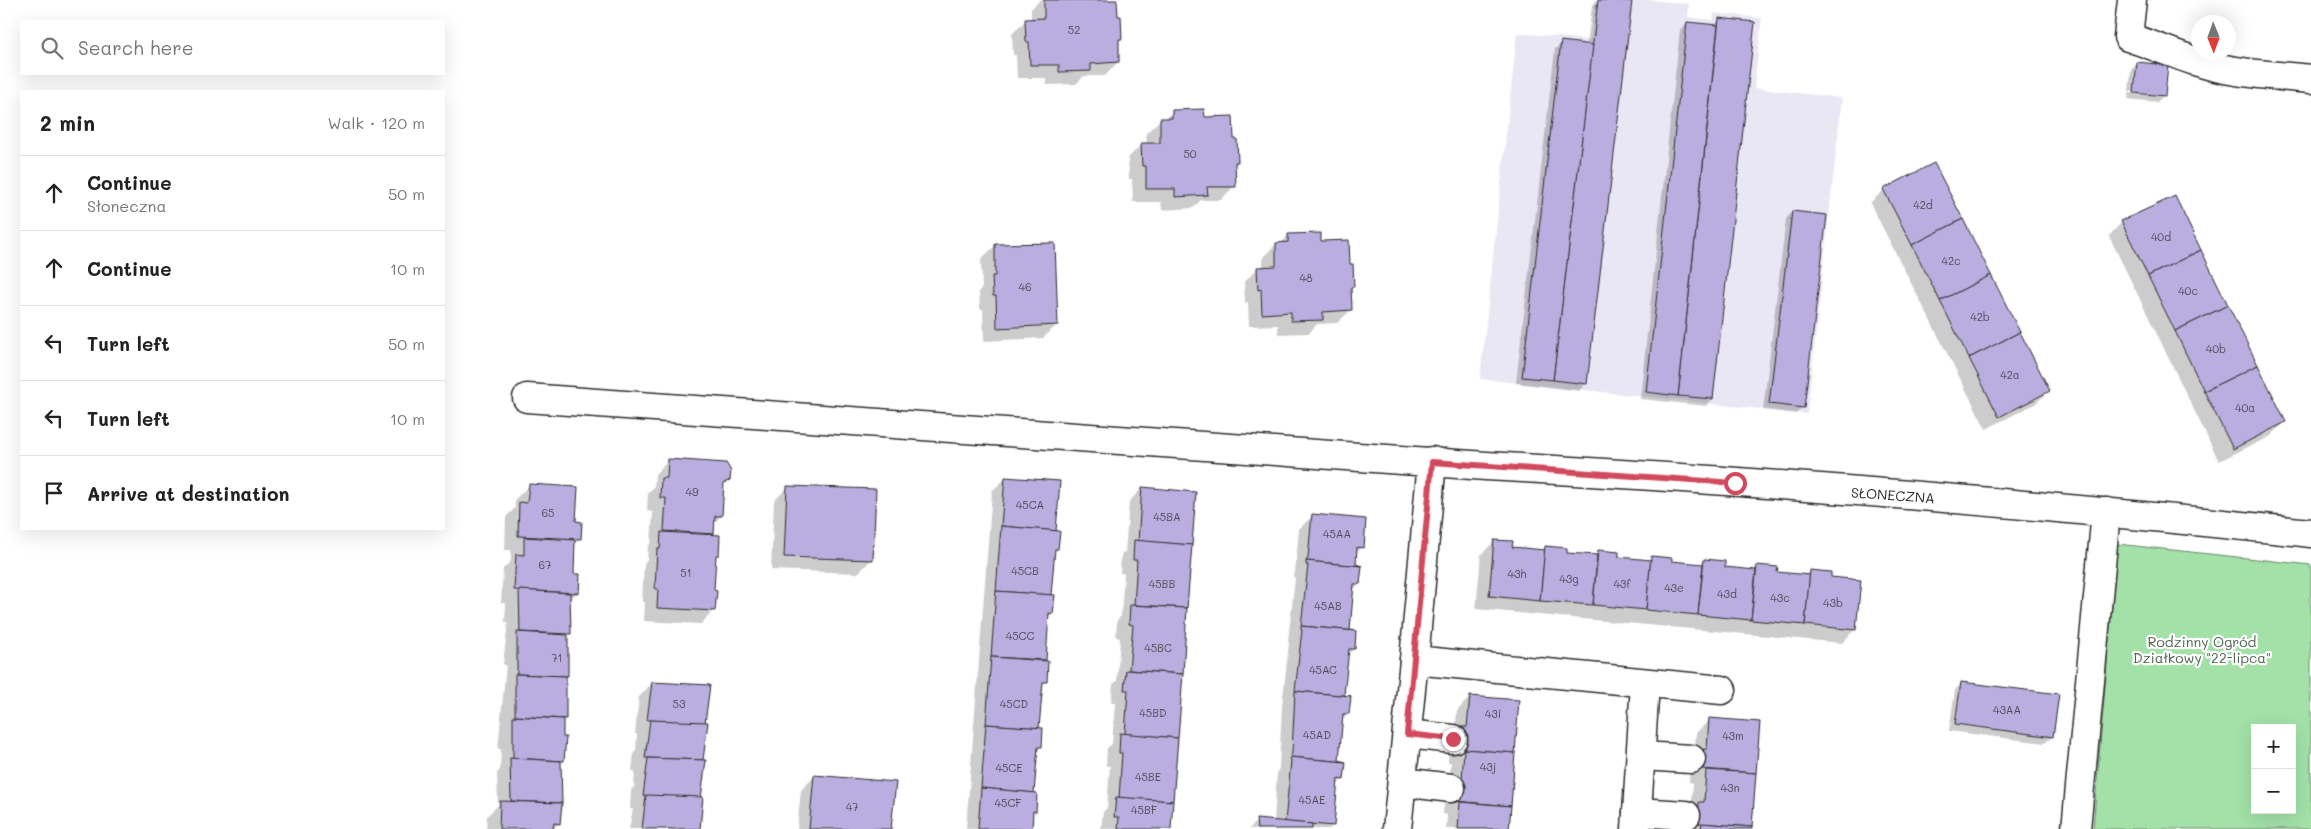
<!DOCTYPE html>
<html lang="en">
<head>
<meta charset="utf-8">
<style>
	:root { --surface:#fff; --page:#f2f2f2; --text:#222; --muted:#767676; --line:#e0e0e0 }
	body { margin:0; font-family:Mali,sans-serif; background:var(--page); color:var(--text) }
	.controls { position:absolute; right:15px; bottom:15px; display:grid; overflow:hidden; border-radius:0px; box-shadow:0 5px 20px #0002 }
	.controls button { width:45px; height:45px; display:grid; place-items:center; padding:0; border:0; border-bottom:1px solid var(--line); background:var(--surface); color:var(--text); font:25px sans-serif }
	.compass { position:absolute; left:2191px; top:15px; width:45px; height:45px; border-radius:50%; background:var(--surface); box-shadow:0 5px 20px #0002; rotate:179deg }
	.stop { position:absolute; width:15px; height:15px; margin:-11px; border:4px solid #d1495b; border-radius:50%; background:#fff }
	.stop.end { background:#d1495b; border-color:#fff; box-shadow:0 1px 5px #0008 }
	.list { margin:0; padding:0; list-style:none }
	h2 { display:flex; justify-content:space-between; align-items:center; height:65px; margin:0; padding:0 20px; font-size:21px }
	h2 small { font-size:16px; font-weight:400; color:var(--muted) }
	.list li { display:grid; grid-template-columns:32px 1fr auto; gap:15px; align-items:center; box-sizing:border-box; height:75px; padding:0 20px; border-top:1px solid var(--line) }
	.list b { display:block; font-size:19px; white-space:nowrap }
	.list p { margin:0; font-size:16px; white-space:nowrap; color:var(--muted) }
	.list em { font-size:16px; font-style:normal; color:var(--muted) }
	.icon { flex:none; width:28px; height:28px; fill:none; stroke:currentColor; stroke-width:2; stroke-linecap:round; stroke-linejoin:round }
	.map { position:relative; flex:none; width:2311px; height:829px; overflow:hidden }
	.search { position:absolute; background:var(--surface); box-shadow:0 5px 20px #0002; left:20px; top:20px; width:425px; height:55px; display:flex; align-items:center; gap:12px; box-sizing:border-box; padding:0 18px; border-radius:0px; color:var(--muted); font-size:19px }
	.panel { position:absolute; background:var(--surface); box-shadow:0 5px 20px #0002; left:20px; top:90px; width:425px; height:440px; border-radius:0px }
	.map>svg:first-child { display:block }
	.built { fill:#eae7f5 }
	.green { fill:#a3e1a8; stroke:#67866a; fill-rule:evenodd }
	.shadow { fill:#0003 }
	.building { fill:#b9aedf; stroke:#2b2b2b }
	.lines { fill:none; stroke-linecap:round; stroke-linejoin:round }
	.minor-casing { stroke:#2b2b2b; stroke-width:31 }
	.minor { stroke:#fff; stroke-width:28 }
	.route { stroke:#d1495b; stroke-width:6 }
	.labels { text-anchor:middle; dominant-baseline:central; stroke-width:4.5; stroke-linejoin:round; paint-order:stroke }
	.number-label { font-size:11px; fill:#4e4c58 }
	.street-label { font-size:14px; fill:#2b2b2b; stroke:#fff }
	.park-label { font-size:14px; fill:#4f6250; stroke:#fff }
</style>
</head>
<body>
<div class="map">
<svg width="2311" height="829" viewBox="0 0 2311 829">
	<rect width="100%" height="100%" fill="#fff"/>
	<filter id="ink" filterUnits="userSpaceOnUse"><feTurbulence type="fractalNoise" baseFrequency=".02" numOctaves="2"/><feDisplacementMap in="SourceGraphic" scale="10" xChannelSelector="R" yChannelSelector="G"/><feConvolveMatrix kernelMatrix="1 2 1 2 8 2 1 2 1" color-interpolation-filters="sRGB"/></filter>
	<g filter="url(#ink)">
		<path class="built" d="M1595,0H1651L1689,4L1688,17L1713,20L1714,13L1762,18L1754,88L1842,98L1807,414L1480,379L1517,33L1590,40Z"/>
		<path class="green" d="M2117,544L2311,565V829H2093ZM2255,728H2292V810H2255Z"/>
		<g class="shadow">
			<path d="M1040,0H1116L1121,38L1118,42V62L1105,76H1084L1076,84L1046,85V78H1017L1016,55H1013L1012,34L1026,20H1031V9Z"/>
			<path d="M1598,0L1630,2L1585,384L1579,391L1516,383L1555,49L1562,43L1587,45L1592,6Z"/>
			<path d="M1720,19L1712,399L1706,406L1640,399L1680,30L1687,23L1713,26Z"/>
			<path d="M2138,63L2164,95L2157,102L2128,99L2129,93L2160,96V94L2129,91L2131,70Z"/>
			<path d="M1172,112L1204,118L1233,141L1237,162L1234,165V186L1221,200H1201L1193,208L1162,210L1161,202H1133L1132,179H1129L1128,158L1142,144H1147L1146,133L1160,120H1164Z"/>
			<path d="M1884,190L2049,391L2035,404L1986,429L1870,203Z"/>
			<path d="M1792,212L1803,407L1796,414L1763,410L1786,219Z"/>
			<path d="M2122,222L2285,422L2271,436L2219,461L2109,236Z"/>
			<path d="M1289,235L1320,242L1349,265L1353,287L1350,290L1351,310L1337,323L1317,324L1309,333L1278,334V325L1249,326L1248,302L1245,303L1244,282L1258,268H1263V257L1276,244H1280Z"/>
			<path d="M995,246L1057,325L1043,338L984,341L983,309H980L979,291L982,288L981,259Z"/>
			<path d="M668,461L729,479L722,486L721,516L713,524L712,535L718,555L714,558L713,591L714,610L701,624L644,621L645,602H642L644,564L647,560L648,546L651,543L653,512L647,511L648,493L654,487L655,474Z"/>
			<path d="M1006,478L1055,532L1057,549L1053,553L1050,596L1052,613L1048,618L1045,682L1041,686L1038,730L1040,746L1037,750L1033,794L1035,811L1031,815L1030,829H966L992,491Z"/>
			<path d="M529,486L575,522L579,539L574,544L573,575L577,592L569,601V633L566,636V654H568L567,676L564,679L566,696L561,739L564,738L559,781H562L559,823L553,829H486L487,816L498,805L497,773L500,770L501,749H498L506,665L503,664L508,622H505L506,603H501L503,569L511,561V550H505L506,517L515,508V499Z"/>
			<path d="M788,487L872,559L858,573L771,570L774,501Z"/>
			<path d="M1142,488L1195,493L1170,829H1101L1103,812L1107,808L1110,766H1106L1107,748L1112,744L1115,703H1111L1113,684L1117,681L1120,638L1116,637L1117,620L1121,616L1124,573H1120L1121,555L1125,552L1129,502Z"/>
			<path d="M1312,516L1362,547L1355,554L1354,565L1359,584L1352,591L1349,631L1354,649L1347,655L1343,696L1348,714L1341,721L1338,761L1343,779L1336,786L1332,826L1329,829H1249L1257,821L1274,822L1277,772L1279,768L1282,706L1289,643L1288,641L1295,578L1293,576L1295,573L1299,529Z"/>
			<path d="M1494,541L1511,548L1541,551L1546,547L1566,554L1594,556L1599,551L1617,558L1648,561L1652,557L1671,562L1700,565L1704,561L1723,568L1753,571L1757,567L1776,573L1806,576L1810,572L1829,578L1855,629L1842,643L1476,609L1481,555Z"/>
			<path d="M652,683L708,686L707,705L705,708L699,829H629L633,809H630L631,790L634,787L635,771H632L634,752L636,750L637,734H635L639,697Z"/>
			<path d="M1962,683L2052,737L2045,743L1949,731L1955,690Z"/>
			<path d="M1470,697L1518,701L1508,829H1446L1447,815L1443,814L1445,794L1449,790L1451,762H1448L1449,742L1455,736L1457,711Z"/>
			<path d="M1710,719L1759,723L1751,829H1685L1686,817L1691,811L1693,783L1689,782L1690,764L1694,760L1696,733Z"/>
			<path d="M814,777L890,829H797L801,790Z"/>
		</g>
		<g class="building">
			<path d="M1044,0H1117L1118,16H1121L1122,39H1119V62L1091,64V71L1059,72V65H1030L1029,42H1026L1025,19L1044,18Z"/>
			<path d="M1598,0L1632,1L1587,384L1553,380Z"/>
			<path d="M1719,18L1755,22L1713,399L1678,396Z"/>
			<path d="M1687,22L1718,25L1678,396L1646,392Z"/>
			<path d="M1561,41L1593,45L1553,380L1522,377Z"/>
			<path d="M2137,62L2168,65L2165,96L2134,93Z"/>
			<path d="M1204,109L1205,117L1233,116L1234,139H1237L1238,162H1235L1236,187H1207L1208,195L1175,197V189H1146V166H1142L1141,143H1160V118H1172V110Z"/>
			<path d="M1934,163L1963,219L1912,245L1883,189Z"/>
			<path d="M2175,196L2201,250L2148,276L2121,221Z"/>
			<path d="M1792,211L1827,215L1804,408L1769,404Z"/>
			<path d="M1963,219L1991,275L1940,301L1912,245Z"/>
			<path d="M1321,233V241L1349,240L1350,264H1353L1354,287H1351L1352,310L1323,312V320L1291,321V312L1262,314L1261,289L1258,290L1257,267L1276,266V243L1288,242V234Z"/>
			<path d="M1055,243L1058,325L997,328L996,296H993L992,276H995V244Z"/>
			<path d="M2201,250L2228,305L2175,331L2148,276Z"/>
			<path d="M1991,275L2020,332L1969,358L1940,301Z"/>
			<path d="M2228,305L2258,365L2204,391L2175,331Z"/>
			<path d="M2020,332L2050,391L1999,417L1969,358Z"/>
			<path d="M2258,365L2286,422L2233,449L2204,391Z"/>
			<path d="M668,459L726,463L731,471L730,480L724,483L722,516H715L714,534L664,531L666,498H660L661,478H667Z"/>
			<path d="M1005,477L1060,481L1056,531L1001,526Z"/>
			<path d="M529,484L578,487L576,521L582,522L581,539L518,536L519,502L527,503Z"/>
			<path d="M787,486L876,489L873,560L784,557Z"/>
			<path d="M1142,487L1196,492L1192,545L1138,541Z"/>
			<path d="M1312,514L1366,519L1364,548L1357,547L1356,564L1362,566L1306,561L1308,558Z"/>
			<path d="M1001,526L1060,531L1058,549H1055L1051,595L996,591Z"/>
			<path d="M661,532L720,535L719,555H716L714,590L717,591L715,611L657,608L658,589H655L657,549H660Z"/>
			<path d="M524,537L575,540L574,574H580L579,593L514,590L516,554L524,555Z"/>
			<path d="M1134,540L1192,545L1187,608L1134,605L1137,560H1133Z"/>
			<path d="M1494,540L1513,541L1512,547L1545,550L1540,601L1489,596Z"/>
			<path d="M1545,546L1567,548V553L1597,555L1593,605L1540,601Z"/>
			<path d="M1598,550L1619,552V557L1651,560L1646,610L1593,605Z"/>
			<path d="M1651,556L1672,558V561L1703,564L1698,615L1646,610Z"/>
			<path d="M1704,559L1725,561V567L1756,570L1751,620L1698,615Z"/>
			<path d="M1306,561L1362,566L1360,584H1354L1350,630L1356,631L1301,626L1308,565H1306Z"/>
			<path d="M1757,565L1778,567L1777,572L1810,575L1805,625L1751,620Z"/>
			<path d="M1810,570L1831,572V577L1861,580L1856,630L1805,625Z"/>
			<path d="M519,590L570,593L571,634L520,632Z"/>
			<path d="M996,591L1055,595L1053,614L1049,613L1046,660L991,657Z"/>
			<path d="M1130,605L1187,608L1183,674L1129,670L1133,625L1129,624Z"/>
			<path d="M1301,626L1356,631L1355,649H1349L1344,695L1351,696L1295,691L1302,630H1301Z"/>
			<path d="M517,632L568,635V676L517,674Z"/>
			<path d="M991,657L1048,661L1047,682H1043L1039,728L986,724Z"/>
			<path d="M1126,670L1183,674L1178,738L1125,734L1128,690H1124Z"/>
			<path d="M515,674L566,676V719L515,716Z"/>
			<path d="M652,682L710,685L705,723L647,720Z"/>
			<path d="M1961,682L2059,694L2053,737L1955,724Z"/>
			<path d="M1295,691L1351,696L1349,714H1343L1339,760L1346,762L1290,757L1292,753Z"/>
			<path d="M1470,696L1519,700L1515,753L1460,749L1462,727H1467Z"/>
			<path d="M513,716L563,719V737H566L564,761L513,758Z"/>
			<path d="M1709,718L1760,722L1756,773L1701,769L1703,749H1707Z"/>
			<path d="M650,720L708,722L703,760L645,758Z"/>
			<path d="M986,724L1043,728L1042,747H1038L1034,793L981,788Z"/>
			<path d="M1120,733L1178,738L1173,801L1119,798L1122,753H1119Z"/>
			<path d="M1464,749L1515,753L1511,806L1456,801L1458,779L1462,780Z"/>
			<path d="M1290,757L1346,762L1344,780L1338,779L1334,826L1285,822L1291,761Z"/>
			<path d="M510,758L561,761L562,803L511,801Z"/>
			<path d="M648,758L706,760L701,798L643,796Z"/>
			<path d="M1706,770L1756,773L1752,827L1698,823L1699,802H1704Z"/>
			<path d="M814,775L896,782L891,829H809Z"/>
			<path d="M981,788L1037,793L1036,812L1033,811L1032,829H978Z"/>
			<path d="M646,795L703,797L700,829H642Z"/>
			<path d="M1116,797L1173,801L1171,829H1118L1119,817H1114Z"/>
			<path d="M500,801L562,803L560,824L554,823L553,829H499Z"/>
			<path d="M1460,802L1511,806L1509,829H1458Z"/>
			<path d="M1256,819L1312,824V829H1257Z"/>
			<path d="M1702,823L1752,827V829H1701Z"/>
		</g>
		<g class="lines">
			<g class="minor-casing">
				<g id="minor">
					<path d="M2132,0L2128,37C2162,48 2195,64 2230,70C2257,75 2284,76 2311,79"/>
					<path d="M527,398L1486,466C1761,481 2037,504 2311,533"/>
					<path d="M1432,461L1414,660L1722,690"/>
					<path d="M1407,734L1453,739"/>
					<path d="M1641,756L1691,759"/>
					<path d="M1402,782L1451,788"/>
					<path d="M1637,812L1686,815"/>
					<path d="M1397,829L1414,660"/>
					<path d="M1636,829L1645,683"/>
					<path d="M2076,829L2106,512"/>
				</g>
			</g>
			<use href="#minor" class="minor"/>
		</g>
	</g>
	<g class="lines" filter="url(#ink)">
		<path class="route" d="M1453,739L1407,734L1432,462L1735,483"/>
	</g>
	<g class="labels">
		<g class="number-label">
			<text x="1074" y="29">52</text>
			<text x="1190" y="153">50</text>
			<text x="1923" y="204">42d</text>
			<text x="2161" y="236">40d</text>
			<text x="1951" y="260">42c</text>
			<text x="1306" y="277">48</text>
			<text x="1025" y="286">46</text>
			<text x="2188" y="290">40c</text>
			<text x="1980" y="316">42b</text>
			<text x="2216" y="348">40b</text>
			<text x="2010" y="374">42a</text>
			<text x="2245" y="407">40a</text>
			<text x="692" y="491">49</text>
			<text x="1030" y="504">45CA</text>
			<text x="548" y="512">65</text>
			<text x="1167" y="516">45BA</text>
			<text x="1337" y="533">45AA</text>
			<text x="545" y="564">67</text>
			<text x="1025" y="570">45CB</text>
			<text x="686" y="572">51</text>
			<text x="1517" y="573">43h</text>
			<text x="1569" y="578">43g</text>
			<text x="1162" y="583">45BB</text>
			<text x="1622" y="583">43f</text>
			<text x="1674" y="587">43e</text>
			<text x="1727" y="593">43d</text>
			<text x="1780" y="597">43c</text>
			<text x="1833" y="602">43b</text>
			<text x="1328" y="605">45AB</text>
			<text x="1020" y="635">45CC</text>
			<text x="1158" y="647">45BC</text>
			<text x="557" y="657">71</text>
			<text x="1323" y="669">45AC</text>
			<text x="679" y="703">53</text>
			<text x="1014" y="703">45CD</text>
			<text x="2007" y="709">43AA</text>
			<text x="1153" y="712">45BD</text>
			<text x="1493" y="713">43i</text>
			<text x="1317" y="734">45AD</text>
			<text x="1733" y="735">43m</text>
			<text x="1488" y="766">43j</text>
			<text x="1009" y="767">45CE</text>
			<text x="1148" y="776">45BE</text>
			<text x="1730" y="787">43n</text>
			<text x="1312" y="799">45AE</text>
			<text x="1008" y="802">45CF</text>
			<text x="852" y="806">47</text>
			<text x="1144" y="809">45BF</text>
		</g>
		<g class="street-label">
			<text transform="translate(1893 495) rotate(4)">SŁONECZNA</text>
		</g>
		<g class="park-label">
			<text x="2202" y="641">Rodzinny Ogród<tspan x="2202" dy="16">Działkowy "22-lipca"</tspan></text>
		</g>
	</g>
</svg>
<div class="controls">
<button>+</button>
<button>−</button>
</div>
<svg class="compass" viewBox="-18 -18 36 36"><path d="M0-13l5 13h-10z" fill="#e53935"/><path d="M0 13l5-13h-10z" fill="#767676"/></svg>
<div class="stop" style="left:1735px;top:483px"></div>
<div class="stop end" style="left:1453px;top:739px"></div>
<div class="search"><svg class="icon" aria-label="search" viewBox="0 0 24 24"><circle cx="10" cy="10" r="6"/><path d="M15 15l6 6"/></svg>Search here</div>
<section class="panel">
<h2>2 min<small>Walk · 120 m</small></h2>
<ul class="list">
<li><svg class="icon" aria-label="ahead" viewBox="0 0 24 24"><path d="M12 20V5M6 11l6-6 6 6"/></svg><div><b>Continue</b><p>Słoneczna</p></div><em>50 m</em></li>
<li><svg class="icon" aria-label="ahead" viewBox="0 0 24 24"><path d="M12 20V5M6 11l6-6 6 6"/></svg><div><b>Continue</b></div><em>10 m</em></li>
<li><svg class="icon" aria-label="left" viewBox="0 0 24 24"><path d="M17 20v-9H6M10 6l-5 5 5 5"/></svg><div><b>Turn left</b></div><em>50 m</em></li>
<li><svg class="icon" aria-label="left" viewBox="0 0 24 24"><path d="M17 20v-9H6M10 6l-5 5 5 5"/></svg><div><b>Turn left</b></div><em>10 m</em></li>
<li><svg class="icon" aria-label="arrive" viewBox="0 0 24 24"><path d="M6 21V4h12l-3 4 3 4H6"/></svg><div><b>Arrive at destination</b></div></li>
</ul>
</section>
</div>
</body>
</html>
